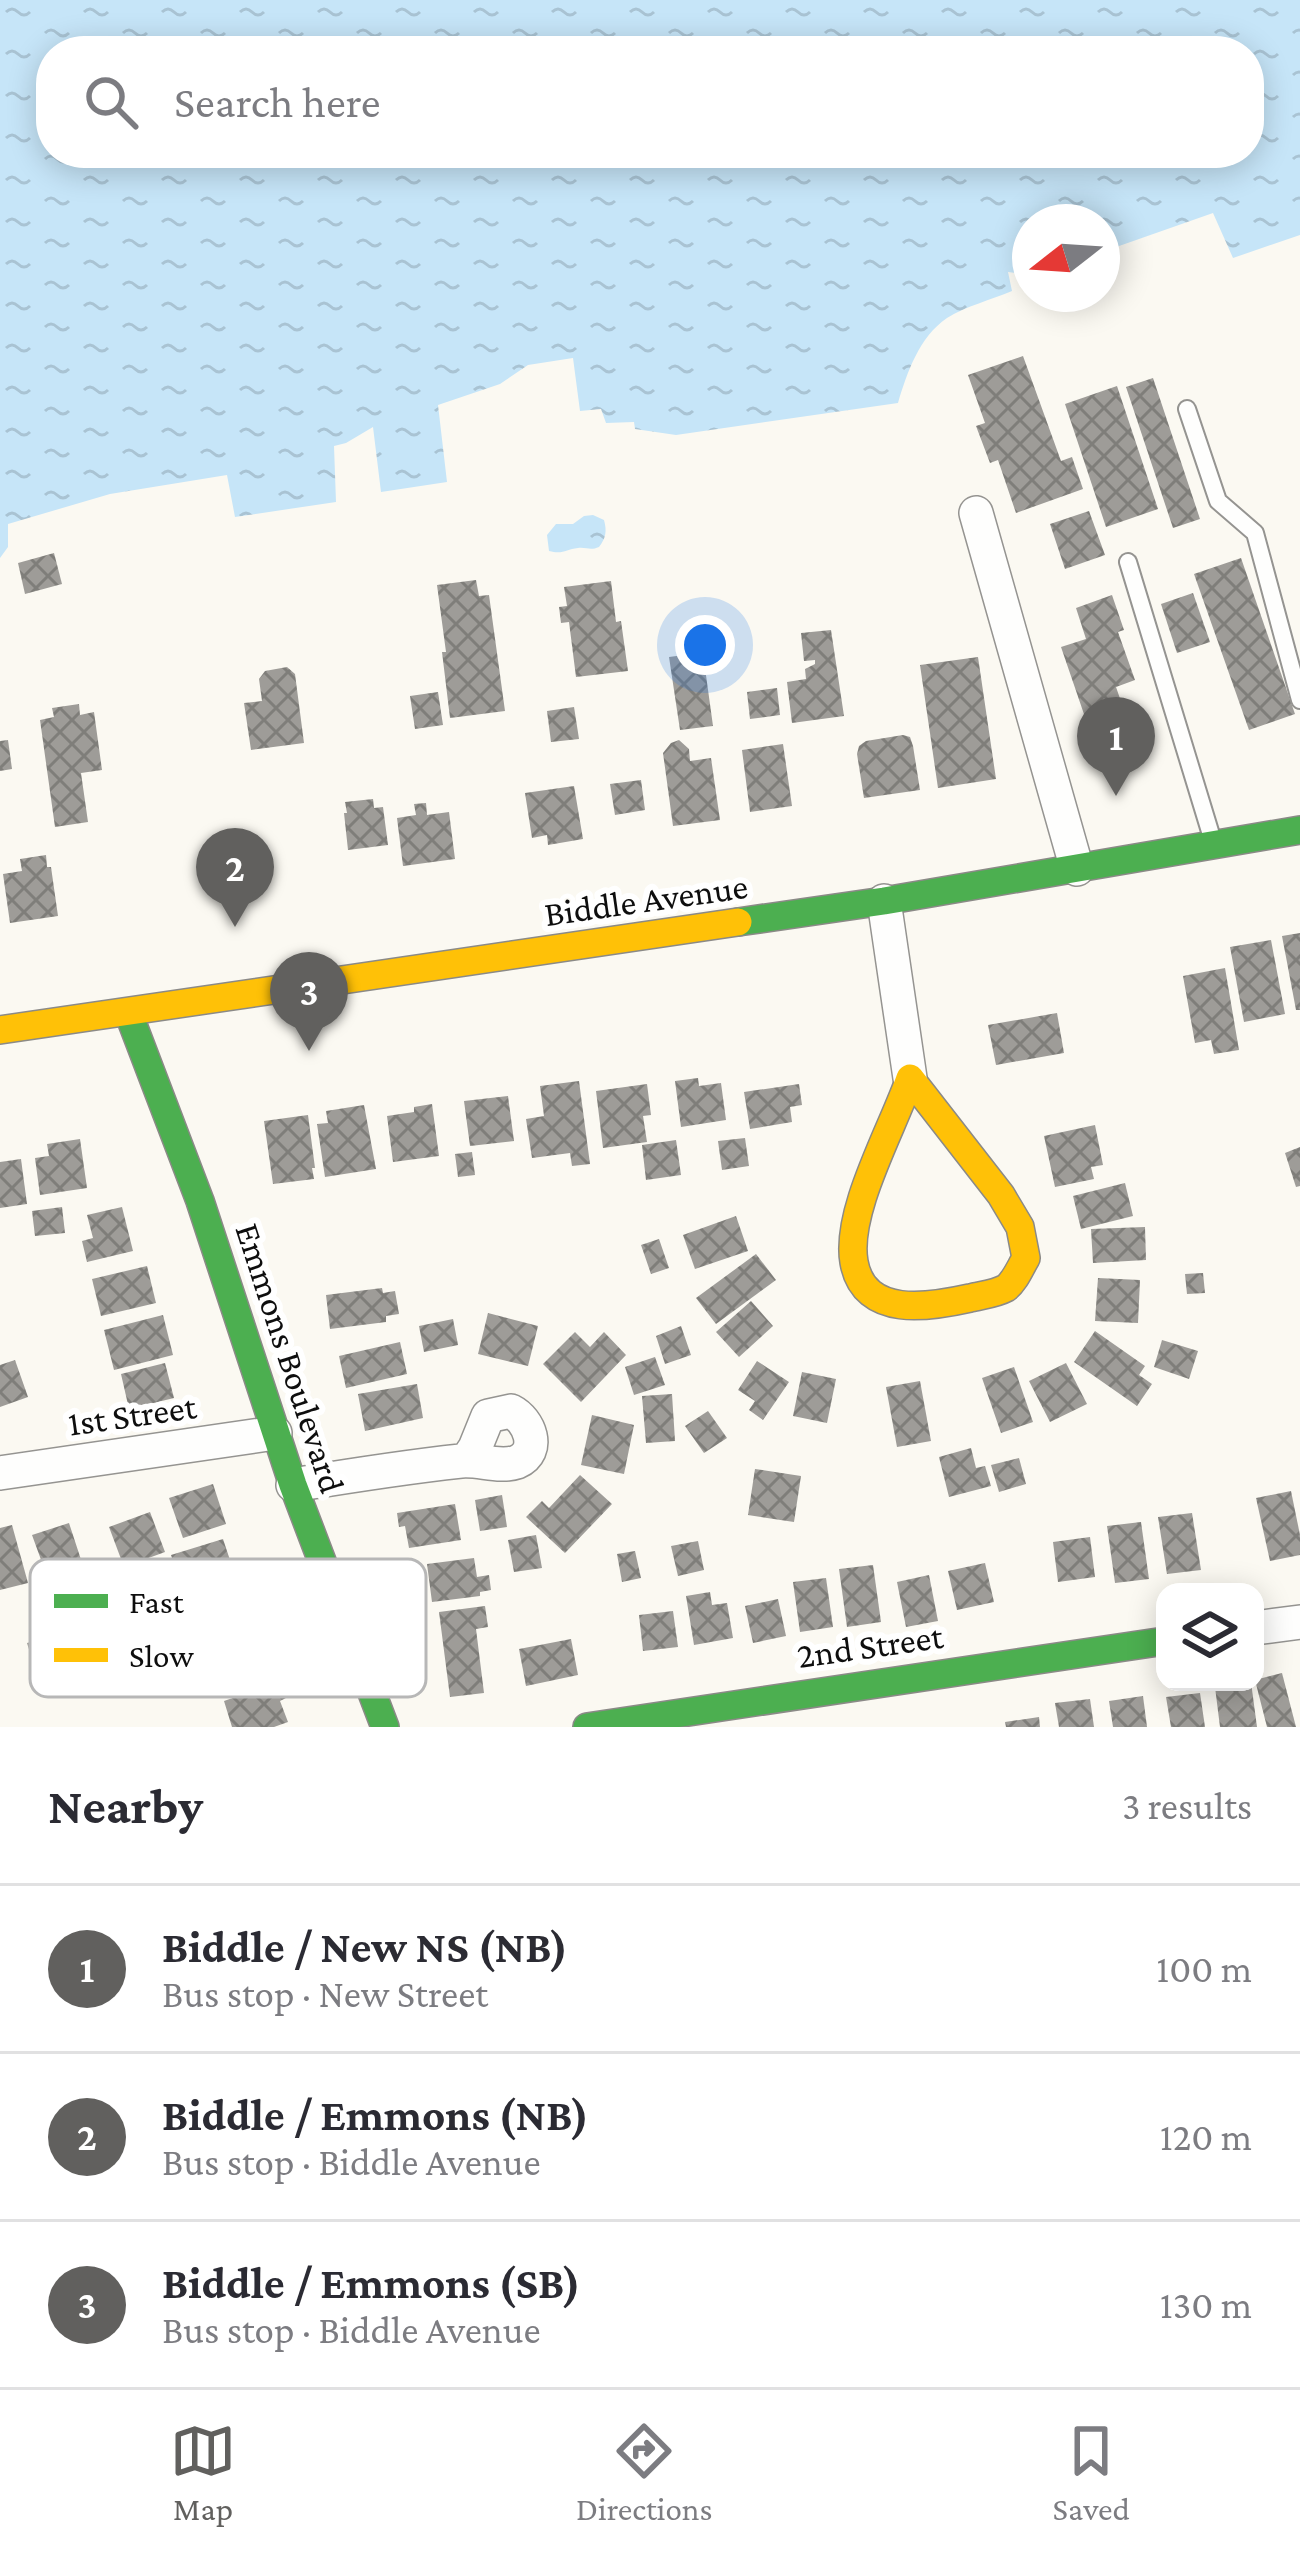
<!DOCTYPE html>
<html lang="en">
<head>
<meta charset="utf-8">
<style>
	:root { --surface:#fff; --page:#f7f7f7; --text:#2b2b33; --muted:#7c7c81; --line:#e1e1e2; --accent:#61605e }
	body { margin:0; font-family:"Crimson Pro",serif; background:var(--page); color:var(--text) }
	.controls { position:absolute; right:36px; bottom:36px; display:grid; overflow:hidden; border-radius:24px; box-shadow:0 6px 30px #0003 }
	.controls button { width:108px; height:108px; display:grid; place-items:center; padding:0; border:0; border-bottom:3px solid var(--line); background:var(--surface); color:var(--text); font:60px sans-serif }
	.compass { position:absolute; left:1012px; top:204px; width:108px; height:108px; border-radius:50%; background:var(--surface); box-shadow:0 6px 30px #0003; rotate:253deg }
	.you { position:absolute; left:705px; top:645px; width:42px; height:42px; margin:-30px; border:9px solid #fff; border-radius:50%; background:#1a73e8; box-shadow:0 0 0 18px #1a73e833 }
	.badge { display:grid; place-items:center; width:78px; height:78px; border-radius:50%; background:var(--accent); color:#fff; font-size:39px; font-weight:700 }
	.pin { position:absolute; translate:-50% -99px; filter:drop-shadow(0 3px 6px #0008) }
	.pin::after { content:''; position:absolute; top:63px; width:42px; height:36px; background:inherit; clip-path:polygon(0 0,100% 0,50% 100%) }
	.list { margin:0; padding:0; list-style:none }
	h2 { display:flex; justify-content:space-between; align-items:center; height:156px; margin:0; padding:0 48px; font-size:51px }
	h2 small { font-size:39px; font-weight:400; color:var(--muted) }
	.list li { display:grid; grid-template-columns:78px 1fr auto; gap:36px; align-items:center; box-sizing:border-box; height:168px; padding:0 48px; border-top:3px solid var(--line) }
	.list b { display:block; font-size:45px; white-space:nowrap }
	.list p { margin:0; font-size:39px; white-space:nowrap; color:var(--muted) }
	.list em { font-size:39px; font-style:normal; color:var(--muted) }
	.icon { flex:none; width:66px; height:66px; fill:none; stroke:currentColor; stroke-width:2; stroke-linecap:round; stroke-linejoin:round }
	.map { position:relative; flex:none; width:1300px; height:1727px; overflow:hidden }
	.search { position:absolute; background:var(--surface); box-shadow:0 6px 30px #0003; left:36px; right:36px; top:36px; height:132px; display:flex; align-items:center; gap:30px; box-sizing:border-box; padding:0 42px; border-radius:48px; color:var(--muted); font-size:45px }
	.sheet { height:660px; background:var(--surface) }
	nav { display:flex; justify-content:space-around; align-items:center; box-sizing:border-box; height:168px; border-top:3px solid var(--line); background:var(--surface); font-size:33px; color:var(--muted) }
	nav a { display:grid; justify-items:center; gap:6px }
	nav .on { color:var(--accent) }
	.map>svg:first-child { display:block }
	.water { fill:url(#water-ripples); fill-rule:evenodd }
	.building { fill:url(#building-cross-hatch) }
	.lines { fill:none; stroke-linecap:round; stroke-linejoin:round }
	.lane-casing { stroke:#959491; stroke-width:20 }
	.street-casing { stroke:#959491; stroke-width:36 }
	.fast-casing { stroke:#8b8a87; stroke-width:30 }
	.slow-casing { stroke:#8b8a87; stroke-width:30 }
	.lane { stroke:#fefefd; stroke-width:16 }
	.street { stroke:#fefefd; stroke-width:33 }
	.fast { stroke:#4caf50; stroke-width:27 }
	.slow { stroke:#ffc107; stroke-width:27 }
	.labels { text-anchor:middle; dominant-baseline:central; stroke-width:12; stroke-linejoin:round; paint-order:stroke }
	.street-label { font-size:36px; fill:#0e0e0e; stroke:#fff }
	.key { fill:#fff; stroke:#b7b7b7; stroke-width:3 }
	.key-label { font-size:33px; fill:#0e0e0e }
</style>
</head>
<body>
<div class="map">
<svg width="1300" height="1727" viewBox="0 0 1300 1727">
	<defs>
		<pattern id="water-ripples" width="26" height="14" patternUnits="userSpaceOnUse" patternTransform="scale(3)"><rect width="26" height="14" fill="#c6e5f8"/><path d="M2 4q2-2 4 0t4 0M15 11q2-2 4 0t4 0" fill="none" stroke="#a9c3d3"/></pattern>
		<pattern id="building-cross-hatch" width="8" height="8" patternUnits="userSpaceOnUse" patternTransform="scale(3)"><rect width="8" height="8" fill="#9e9c98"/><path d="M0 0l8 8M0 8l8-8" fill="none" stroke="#7f7e7a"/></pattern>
	</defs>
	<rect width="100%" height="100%" fill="#fbf9f2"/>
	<g class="water">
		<path d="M0,0H1300V235L1233,258L1213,213L1102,252V222H1030V275L1008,272L1012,291C991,300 966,306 947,318C919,337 907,373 898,403L676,435L635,429L634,422L606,423L601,409L580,411L573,358L528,365L500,384L438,405L447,482L381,492L373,427L346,443L334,446L336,502L235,517L227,475L110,494L8,524V547L0,558ZM51,51H1249V153H51Z"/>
		<path d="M593,515L604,520C607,531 606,538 599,547C590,551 587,547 578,548C566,549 563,555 549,551L547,535L556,524H573L584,516Z"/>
	</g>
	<g class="building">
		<path d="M1023,356L1061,461L1072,457L1083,489L1016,513L998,460L990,463L976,426L985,423L968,375Z"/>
		<path d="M1153,378L1200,519L1173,528L1126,387Z"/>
		<path d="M1117,386L1158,509L1106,527L1065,404Z"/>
		<path d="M1089,511L1105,555L1065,569L1050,524Z"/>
		<path d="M54,553L62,584L25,594L18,563Z"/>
		<path d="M1241,558L1295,714L1249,730L1194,574Z"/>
		<path d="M476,580L479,596L489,595L505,711L450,718L442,652H446L437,585Z"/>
		<path d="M611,581L616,622L621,621L628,671L576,677L569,622L561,623L559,607L567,606L564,587Z"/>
		<path d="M1193,593L1210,642L1177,653L1161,604Z"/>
		<path d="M1112,595L1124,630L1118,632L1135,680L1116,687L1136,745L1099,758L1061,647L1086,639L1076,608Z"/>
		<path d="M831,630L844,716L792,723L787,682L806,679L805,669L815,664V660L804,661L801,633Z"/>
		<path d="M692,654L694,669L705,668L713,726L680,730L669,657Z"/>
		<path d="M978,657L996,779L938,788L920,665Z"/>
		<path d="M287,667L295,674L304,743L251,750L244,703L262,701L259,679L265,671Z"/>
		<path d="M777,688L780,715L750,719L747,692Z"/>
		<path d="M438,692L443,725L415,729L410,696Z"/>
		<path d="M79,704L80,715L94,712L102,770L81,773L88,822L55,827L40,720L54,717L52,708Z"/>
		<path d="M574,707L579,739L551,742L547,711Z"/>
		<path d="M903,735L910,737L913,746L920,790L864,798L857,754L859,746L866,741Z"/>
		<path d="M8,740L12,769L0,771V741Z"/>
		<path d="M679,740L689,749L690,761L711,758L720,820L673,826L663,753L671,743Z"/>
		<path d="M783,744L792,806L750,812L742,750Z"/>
		<path d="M641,780L645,810L615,815L610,784Z"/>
		<path d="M574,786L583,839L548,845L547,835L532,838L525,793Z"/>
		<path d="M373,799L374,808L383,807L388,845L348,850L344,813H347L345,802Z"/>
		<path d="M426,803L427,815L449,812L455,859L403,866L397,818L416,815L414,804Z"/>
		<path d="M46,855L47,867H51L58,916L10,923L3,874L22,871L20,859Z"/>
		<path d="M1300,933V1010H1296L1282,936Z"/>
		<path d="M1271,940L1285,1014L1244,1022L1230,947Z"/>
		<path d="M1225,968L1239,1050L1214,1054L1211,1040L1195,1043L1183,976Z"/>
		<path d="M1057,1013L1064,1053L996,1065L988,1025Z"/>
		<path d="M698,1078L699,1086L721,1083L726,1120L681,1127L675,1081Z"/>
		<path d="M579,1081L590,1164L572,1166L570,1153L532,1158L526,1119L544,1116L540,1086Z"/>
		<path d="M647,1084L651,1115L643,1116L647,1142L603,1148L596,1091Z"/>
		<path d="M799,1084L802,1105L790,1107L792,1122L750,1129L744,1092Z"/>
		<path d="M508,1096L514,1141L470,1146L464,1101Z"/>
		<path d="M432,1104L439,1156L393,1162L387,1116L414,1112V1107Z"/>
		<path d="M364,1105L376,1169L325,1177L317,1124L328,1123L326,1111Z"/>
		<path d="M308,1115L315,1168H312L314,1179L273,1184L264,1121Z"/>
		<path d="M1095,1125L1103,1165L1091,1167L1094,1179L1055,1187L1044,1136Z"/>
		<path d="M745,1138L749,1166L722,1170L718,1141Z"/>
		<path d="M80,1139L87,1188L40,1195L35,1158L49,1156L47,1144Z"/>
		<path d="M676,1140L681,1175L646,1180L642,1145Z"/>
		<path d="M1300,1147V1186L1296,1187L1285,1153Z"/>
		<path d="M472,1152L475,1175L458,1177L455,1154Z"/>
		<path d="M21,1159L27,1204L0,1208V1162Z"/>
		<path d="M1125,1183L1133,1216L1081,1229L1073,1196Z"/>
		<path d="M62,1207L65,1233L35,1236L32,1211Z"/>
		<path d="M122,1207L133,1251L87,1262L82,1241L93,1238L87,1215Z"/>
		<path d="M736,1216L748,1251L695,1269L683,1235Z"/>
		<path d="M1145,1227L1146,1260L1093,1263L1091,1229Z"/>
		<path d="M659,1239L669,1268L651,1274L641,1245Z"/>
		<path d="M756,1254L776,1280L716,1324L696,1298Z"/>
		<path d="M147,1266L156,1303L101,1316L92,1279Z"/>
		<path d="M1203,1273L1205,1293L1187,1294L1185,1274Z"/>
		<path d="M1098,1278L1140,1280L1138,1323L1095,1321Z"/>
		<path d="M382,1288L383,1293L395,1291L399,1314L386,1316V1322L330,1329L326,1295Z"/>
		<path d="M751,1301L773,1326L739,1357L716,1332Z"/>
		<path d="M488,1313L538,1326L528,1366L478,1354Z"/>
		<path d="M163,1315L173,1355L114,1370L104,1330Z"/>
		<path d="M453,1319L458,1345L424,1352L419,1326Z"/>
		<path d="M681,1326L691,1355L665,1364L656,1336Z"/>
		<path d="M1095,1331L1145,1366L1139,1375L1152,1384L1137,1406L1074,1362Z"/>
		<path d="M575,1332L590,1347L604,1332L626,1355L581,1402L543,1364Z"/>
		<path d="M1162,1340L1198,1351L1189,1379L1154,1367Z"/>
		<path d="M400,1342L407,1374L346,1388L339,1356Z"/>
		<path d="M655,1357L665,1385L634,1395L625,1367Z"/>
		<path d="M15,1360L28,1397L0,1407V1365Z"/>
		<path d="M757,1361L789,1382L763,1420L749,1410L755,1401L738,1390Z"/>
		<path d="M165,1363L174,1398L129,1409L121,1374Z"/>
		<path d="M1066,1363L1087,1404L1050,1422L1029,1381Z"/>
		<path d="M1014,1367L1033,1422L1001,1433L982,1378Z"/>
		<path d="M802,1372L836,1379L827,1423L793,1416Z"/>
		<path d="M920,1381L931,1441L897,1447L886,1387Z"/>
		<path d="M417,1384L423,1418L365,1431L358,1394Z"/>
		<path d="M672,1394L675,1441L646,1443L642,1396Z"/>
		<path d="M708,1411L727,1438L704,1453L685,1426Z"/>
		<path d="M592,1415L634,1425L624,1474L581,1465Z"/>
		<path d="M971,1448L976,1468L985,1466L991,1486L949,1497L939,1457Z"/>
		<path d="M1019,1458L1026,1484L999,1492L991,1465Z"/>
		<path d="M755,1469L801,1476L794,1522L748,1515Z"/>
		<path d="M580,1475L612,1504L565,1553L526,1517L542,1501L549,1508Z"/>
		<path d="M213,1484L226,1524L183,1538L169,1498Z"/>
		<path d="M1291,1491L1300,1535V1555L1270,1561L1256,1498Z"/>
		<path d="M502,1495L507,1527L480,1531L475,1500Z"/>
		<path d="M455,1504L461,1540L409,1548L405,1526L399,1527L397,1513Z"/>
		<path d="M150,1512L165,1552L124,1567L109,1527Z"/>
		<path d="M1192,1513L1201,1570L1167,1574L1158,1517Z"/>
		<path d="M1141,1522L1149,1579L1115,1583L1107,1526Z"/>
		<path d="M69,1523L88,1581L71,1586L73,1595L56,1601L32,1535Z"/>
		<path d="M12,1525L28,1583L0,1590V1528Z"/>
		<path d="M536,1535L542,1568L514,1572L508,1540Z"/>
		<path d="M1090,1537L1095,1577L1058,1582L1053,1542Z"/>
		<path d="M223,1539L238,1584L204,1595L199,1579L181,1585L171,1555Z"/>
		<path d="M698,1541L704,1570L678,1576L671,1546Z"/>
		<path d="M635,1551L641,1578L622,1582L617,1554Z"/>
		<path d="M474,1558L477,1577L489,1575L491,1590L480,1592V1596L432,1602L427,1564Z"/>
		<path d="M985,1563L994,1602L957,1610L948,1571Z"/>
		<path d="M873,1565L881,1622L847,1627L839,1569Z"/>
		<path d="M929,1575L938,1621L906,1627L897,1582Z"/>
		<path d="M826,1578L833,1627L800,1632L793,1582Z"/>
		<path d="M710,1592L712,1605L727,1603L733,1638L694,1645L686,1596Z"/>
		<path d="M778,1599L786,1636L753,1643L745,1606Z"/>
		<path d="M485,1606L488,1627L476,1629L484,1693L450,1697L439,1612Z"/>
		<path d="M673,1611L678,1647L643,1651L639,1615Z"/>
		<path d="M56,1635L60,1651L32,1659L27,1643Z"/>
		<path d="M571,1639L578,1675L526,1686L519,1649Z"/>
		<path d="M1282,1673L1296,1727H1267L1255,1680Z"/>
		<path d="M281,1681L286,1698L280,1701L288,1722L274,1727H232L224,1701Z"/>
		<path d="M1251,1682L1257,1727H1220L1215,1687Z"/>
		<path d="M1200,1693L1205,1727H1171L1166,1697Z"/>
		<path d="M1143,1696L1147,1727H1113L1109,1701Z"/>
		<path d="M1090,1699L1094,1727H1059L1055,1703Z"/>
		<path d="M1039,1717L1040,1727H1006L1005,1722Z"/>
	</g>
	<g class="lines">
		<g class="lane-casing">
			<g id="lane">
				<path d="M1187,409L1218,501L1255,533L1300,700"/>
				<path d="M1128,562L1212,838"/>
			</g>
		</g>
		<g class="street-casing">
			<g id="street">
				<path d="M976,513L1077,869"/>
				<path d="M884,901L910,1078"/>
				<path d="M0,1473L275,1433"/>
				<path d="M293,1485C348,1476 405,1467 461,1461C478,1459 500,1468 517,1462C542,1451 529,1420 511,1411L488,1416L475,1448L467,1460"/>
				<path d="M1255,1628L1300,1622"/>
			</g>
		</g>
		<g class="fast-casing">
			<g id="fast">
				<path d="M738,922L884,901L1300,830"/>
				<path d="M128,1012L200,1201L293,1485L385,1727"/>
				<path d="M587,1727L1165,1641"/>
			</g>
		</g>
		<g class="slow-casing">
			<g id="slow">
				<path d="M0,1030L738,922"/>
				<path d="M910,1078L1001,1195L1020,1227L1026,1258C1020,1268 1015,1281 1006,1288C995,1294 982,1295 970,1298C930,1307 864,1319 854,1262C845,1211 893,1128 910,1078Z"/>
			</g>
		</g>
		<use href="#lane" class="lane"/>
		<use href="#street" class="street"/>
		<use href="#fast" class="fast"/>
		<use href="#slow" class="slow"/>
	</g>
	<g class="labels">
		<g class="street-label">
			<text transform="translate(646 900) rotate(-8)">Biddle Avenue</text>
			<text transform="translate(290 1358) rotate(72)">Emmons Boulevard</text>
			<text transform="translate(132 1415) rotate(-8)">1st Street</text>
			<text transform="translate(870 1646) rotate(-8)">2nd Street</text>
		</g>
	</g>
	<rect x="30" y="1559" width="396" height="138" rx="18" class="key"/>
	<rect x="54" y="1594" width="54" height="14" fill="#4caf50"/>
	<rect x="54" y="1648" width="54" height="14" fill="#ffc107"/>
	<g class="key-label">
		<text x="129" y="1613">Fast</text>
		<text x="129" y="1667">Slow</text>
	</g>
</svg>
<div class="controls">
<button><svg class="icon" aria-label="layers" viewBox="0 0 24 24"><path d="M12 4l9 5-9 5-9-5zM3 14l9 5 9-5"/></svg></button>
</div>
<svg class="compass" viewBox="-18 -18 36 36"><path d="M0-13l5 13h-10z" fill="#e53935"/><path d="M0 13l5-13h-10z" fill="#7c7c81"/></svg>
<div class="you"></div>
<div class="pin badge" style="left:1116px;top:796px">1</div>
<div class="pin badge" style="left:235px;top:927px">2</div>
<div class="pin badge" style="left:309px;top:1051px">3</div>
<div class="search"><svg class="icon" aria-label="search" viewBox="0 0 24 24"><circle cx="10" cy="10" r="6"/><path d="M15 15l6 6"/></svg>Search here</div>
</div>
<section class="sheet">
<h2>Nearby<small>3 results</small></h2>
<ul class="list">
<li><span class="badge">1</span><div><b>Biddle / New NS (NB)</b><p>Bus stop · New Street</p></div><em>100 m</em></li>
<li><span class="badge">2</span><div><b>Biddle / Emmons (NB)</b><p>Bus stop · Biddle Avenue</p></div><em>120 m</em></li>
<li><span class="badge">3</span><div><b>Biddle / Emmons (SB)</b><p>Bus stop · Biddle Avenue</p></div><em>130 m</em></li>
</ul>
</section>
<nav>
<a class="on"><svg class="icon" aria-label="map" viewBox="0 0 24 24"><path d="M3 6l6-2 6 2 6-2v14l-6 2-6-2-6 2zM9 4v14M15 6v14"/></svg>Map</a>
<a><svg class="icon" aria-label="directions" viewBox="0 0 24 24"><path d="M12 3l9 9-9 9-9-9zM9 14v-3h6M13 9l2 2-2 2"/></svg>Directions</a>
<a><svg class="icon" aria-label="saved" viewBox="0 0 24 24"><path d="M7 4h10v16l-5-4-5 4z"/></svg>Saved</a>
</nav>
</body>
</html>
